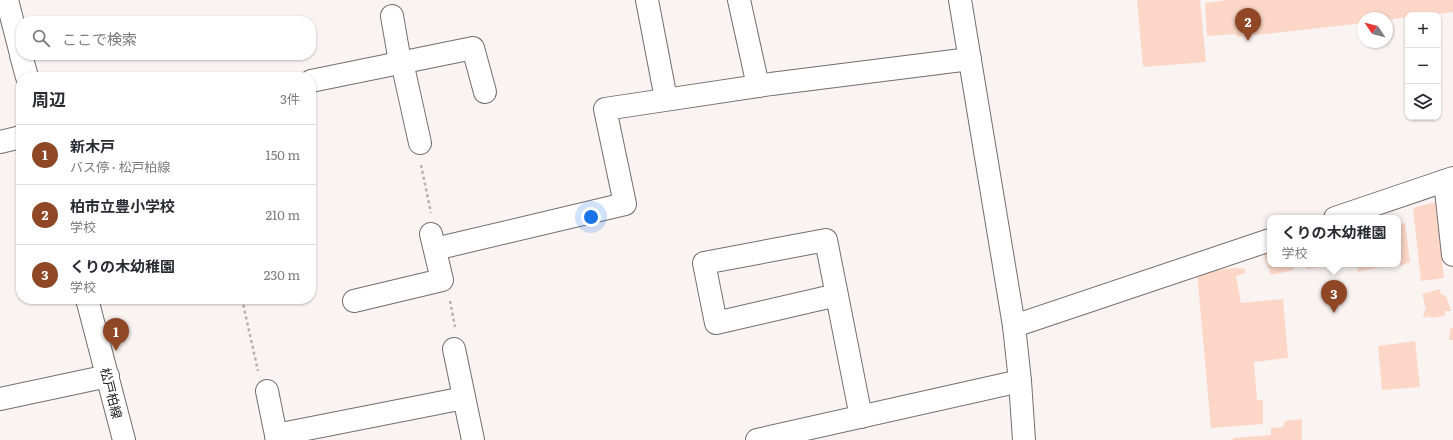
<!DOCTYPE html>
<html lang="ja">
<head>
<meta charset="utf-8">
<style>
	:root { --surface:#fff; --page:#f7f7f7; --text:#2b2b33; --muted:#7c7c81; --line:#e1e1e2; --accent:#8f4725 }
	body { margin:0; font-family:Literata,"Noto Sans JP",serif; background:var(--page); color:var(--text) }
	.controls { position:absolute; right:12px; top:12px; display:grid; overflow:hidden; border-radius:8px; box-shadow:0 1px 3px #0004 }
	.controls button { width:36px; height:36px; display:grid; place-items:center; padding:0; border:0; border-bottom:1px solid var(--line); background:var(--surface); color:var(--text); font:20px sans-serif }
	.compass { position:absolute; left:1357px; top:12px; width:36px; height:36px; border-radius:50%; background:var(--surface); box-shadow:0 1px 3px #0004; rotate:305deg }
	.you { position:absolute; left:591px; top:217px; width:14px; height:14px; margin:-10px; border:3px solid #fff; border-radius:50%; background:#1a73e8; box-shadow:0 0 0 6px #1a73e833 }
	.badge { display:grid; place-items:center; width:26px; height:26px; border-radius:50%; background:var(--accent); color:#fff; font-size:13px; font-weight:700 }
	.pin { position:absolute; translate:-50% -33px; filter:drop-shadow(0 1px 2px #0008) }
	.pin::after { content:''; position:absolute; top:21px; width:14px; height:12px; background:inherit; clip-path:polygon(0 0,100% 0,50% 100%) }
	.popup { position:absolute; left:1267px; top:215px; width:134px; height:52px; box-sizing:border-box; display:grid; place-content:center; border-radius:8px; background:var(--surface); filter:drop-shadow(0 1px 3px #0005); font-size:13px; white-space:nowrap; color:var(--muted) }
	.popup b { font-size:15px; color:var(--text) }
	.popup::after { content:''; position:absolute; left:50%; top:100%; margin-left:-8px; border:8px solid transparent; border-top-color:var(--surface) }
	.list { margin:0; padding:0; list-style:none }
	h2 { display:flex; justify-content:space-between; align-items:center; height:52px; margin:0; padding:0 16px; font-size:17px }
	h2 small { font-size:13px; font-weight:400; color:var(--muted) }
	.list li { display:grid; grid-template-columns:26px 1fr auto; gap:12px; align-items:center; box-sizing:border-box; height:60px; padding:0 16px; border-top:1px solid var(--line) }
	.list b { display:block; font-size:15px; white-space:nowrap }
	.list p { margin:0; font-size:13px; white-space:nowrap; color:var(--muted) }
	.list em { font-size:13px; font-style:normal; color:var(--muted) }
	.icon { flex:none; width:22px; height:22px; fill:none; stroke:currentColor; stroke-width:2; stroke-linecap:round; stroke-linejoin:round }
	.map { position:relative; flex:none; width:1453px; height:440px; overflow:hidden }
	.search { position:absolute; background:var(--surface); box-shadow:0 1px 3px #0004; left:16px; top:16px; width:300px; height:44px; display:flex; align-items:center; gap:10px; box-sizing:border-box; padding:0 14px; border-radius:16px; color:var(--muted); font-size:15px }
	.panel { position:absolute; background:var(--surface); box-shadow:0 1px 3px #0004; left:16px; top:72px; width:300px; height:232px; border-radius:16px }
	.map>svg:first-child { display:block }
	.building { fill:#fcd7c7 }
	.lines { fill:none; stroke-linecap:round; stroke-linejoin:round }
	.minor-casing { stroke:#736e6c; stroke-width:24 }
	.major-casing { stroke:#736e6c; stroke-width:24 }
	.path { stroke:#b6b1b0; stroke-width:2.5; stroke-dasharray:3 3; stroke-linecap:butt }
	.minor { stroke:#fff; stroke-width:22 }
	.major { stroke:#fff; stroke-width:22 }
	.labels { text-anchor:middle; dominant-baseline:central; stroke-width:4; stroke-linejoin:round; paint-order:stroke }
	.street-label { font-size:13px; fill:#1b1919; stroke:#fff }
</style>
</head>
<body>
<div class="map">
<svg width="1453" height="440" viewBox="0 0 1453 440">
	<rect width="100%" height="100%" fill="#f9f3f1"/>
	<g class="building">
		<path d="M1137,0H1200L1206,62L1143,67Z"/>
		<path d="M1228,0H1453V12L1429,15H1408V17L1387,20V18H1363V23L1238,37L1235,34L1207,36L1205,3Z"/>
		<path d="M1435,202L1444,278L1421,281L1413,208Z"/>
		<path d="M1405,223L1410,262L1400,266L1399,253L1398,254V224Z"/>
		<path d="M1270,246V264H1292L1294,270L1271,275L1261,247Z"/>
		<path d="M1306,264H1332L1333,265L1307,269Z"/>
		<path d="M1357,264H1378L1380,267L1358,272Z"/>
		<path d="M1235,268L1245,269V273L1236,276L1241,303L1283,299L1288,358L1254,362L1257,400H1263V424L1211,428L1197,272Z"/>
		<path d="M1440,289L1441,294L1446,296L1451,311H1445V316L1431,318L1430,316L1423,318L1424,312L1426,308L1422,294Z"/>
		<path d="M1450,328H1453V340H1449Z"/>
		<path d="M1415,341L1420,387L1382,390L1378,346Z"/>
		<path d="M1302,419V440H1233V438L1271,435V428L1283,427L1285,421Z"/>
	</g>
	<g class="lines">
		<g class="minor-casing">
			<g id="minor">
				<path d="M647,0L666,99"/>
				<path d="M739,0L758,86"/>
				<path d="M960,0L1014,326L1020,381L1024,440"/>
				<path d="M392,16L400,62"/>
				<path d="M402,62L420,143"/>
				<path d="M311,81L473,48L485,92"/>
				<path d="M0,142L21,137"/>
				<path d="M1445,181L1453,255"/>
				<path d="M1335,218L1453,178"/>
				<path d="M435,249L625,204L605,109L771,84L970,59"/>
				<path d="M837,295L716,323L704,263L826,240L861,417"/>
				<path d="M354,301L442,280L431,234"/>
				<path d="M1014,326L1270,240"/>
				<path d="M454,349L473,440"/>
				<path d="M267,391L277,440"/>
				<path d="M0,399L108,376"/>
				<path d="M276,435L464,398"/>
				<path d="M757,440L1020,381"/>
			</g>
		</g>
		<g class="major-casing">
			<g id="major">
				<path d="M7,0L21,54"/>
				<path d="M21,55L27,77"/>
				<path d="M87,299L124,440"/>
			</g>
		</g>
		<g class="path">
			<path d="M421,165L431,213"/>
			<path d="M242,299L258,371"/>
			<path d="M450,301L455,327"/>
		</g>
		<use href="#minor" class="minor"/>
		<use href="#major" class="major"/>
	</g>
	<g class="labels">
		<g class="street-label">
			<text transform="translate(112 393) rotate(76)">松戸柏線</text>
		</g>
	</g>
</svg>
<div class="controls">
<button>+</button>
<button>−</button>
<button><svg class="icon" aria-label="layers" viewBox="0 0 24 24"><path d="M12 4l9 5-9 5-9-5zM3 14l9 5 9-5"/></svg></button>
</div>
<svg class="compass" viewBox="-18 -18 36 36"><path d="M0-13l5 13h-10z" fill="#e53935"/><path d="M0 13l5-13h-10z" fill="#7c7c81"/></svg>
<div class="you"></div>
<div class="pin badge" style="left:116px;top:351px">1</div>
<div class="pin badge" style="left:1248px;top:41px">2</div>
<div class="pin badge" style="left:1334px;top:313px">3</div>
<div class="popup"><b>くりの木幼稚園</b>学校</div>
<div class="search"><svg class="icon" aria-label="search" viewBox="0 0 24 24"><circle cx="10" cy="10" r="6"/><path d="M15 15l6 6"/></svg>ここで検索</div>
<section class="panel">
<h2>周辺<small>3件</small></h2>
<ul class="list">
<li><span class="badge">1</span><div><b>新木戸</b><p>バス停 · 松戸柏線</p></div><em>150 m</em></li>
<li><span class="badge">2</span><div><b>柏市立豊小学校</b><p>学校</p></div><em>210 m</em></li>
<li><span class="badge">3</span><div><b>くりの木幼稚園</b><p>学校</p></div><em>230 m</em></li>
</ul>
</section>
</div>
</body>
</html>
